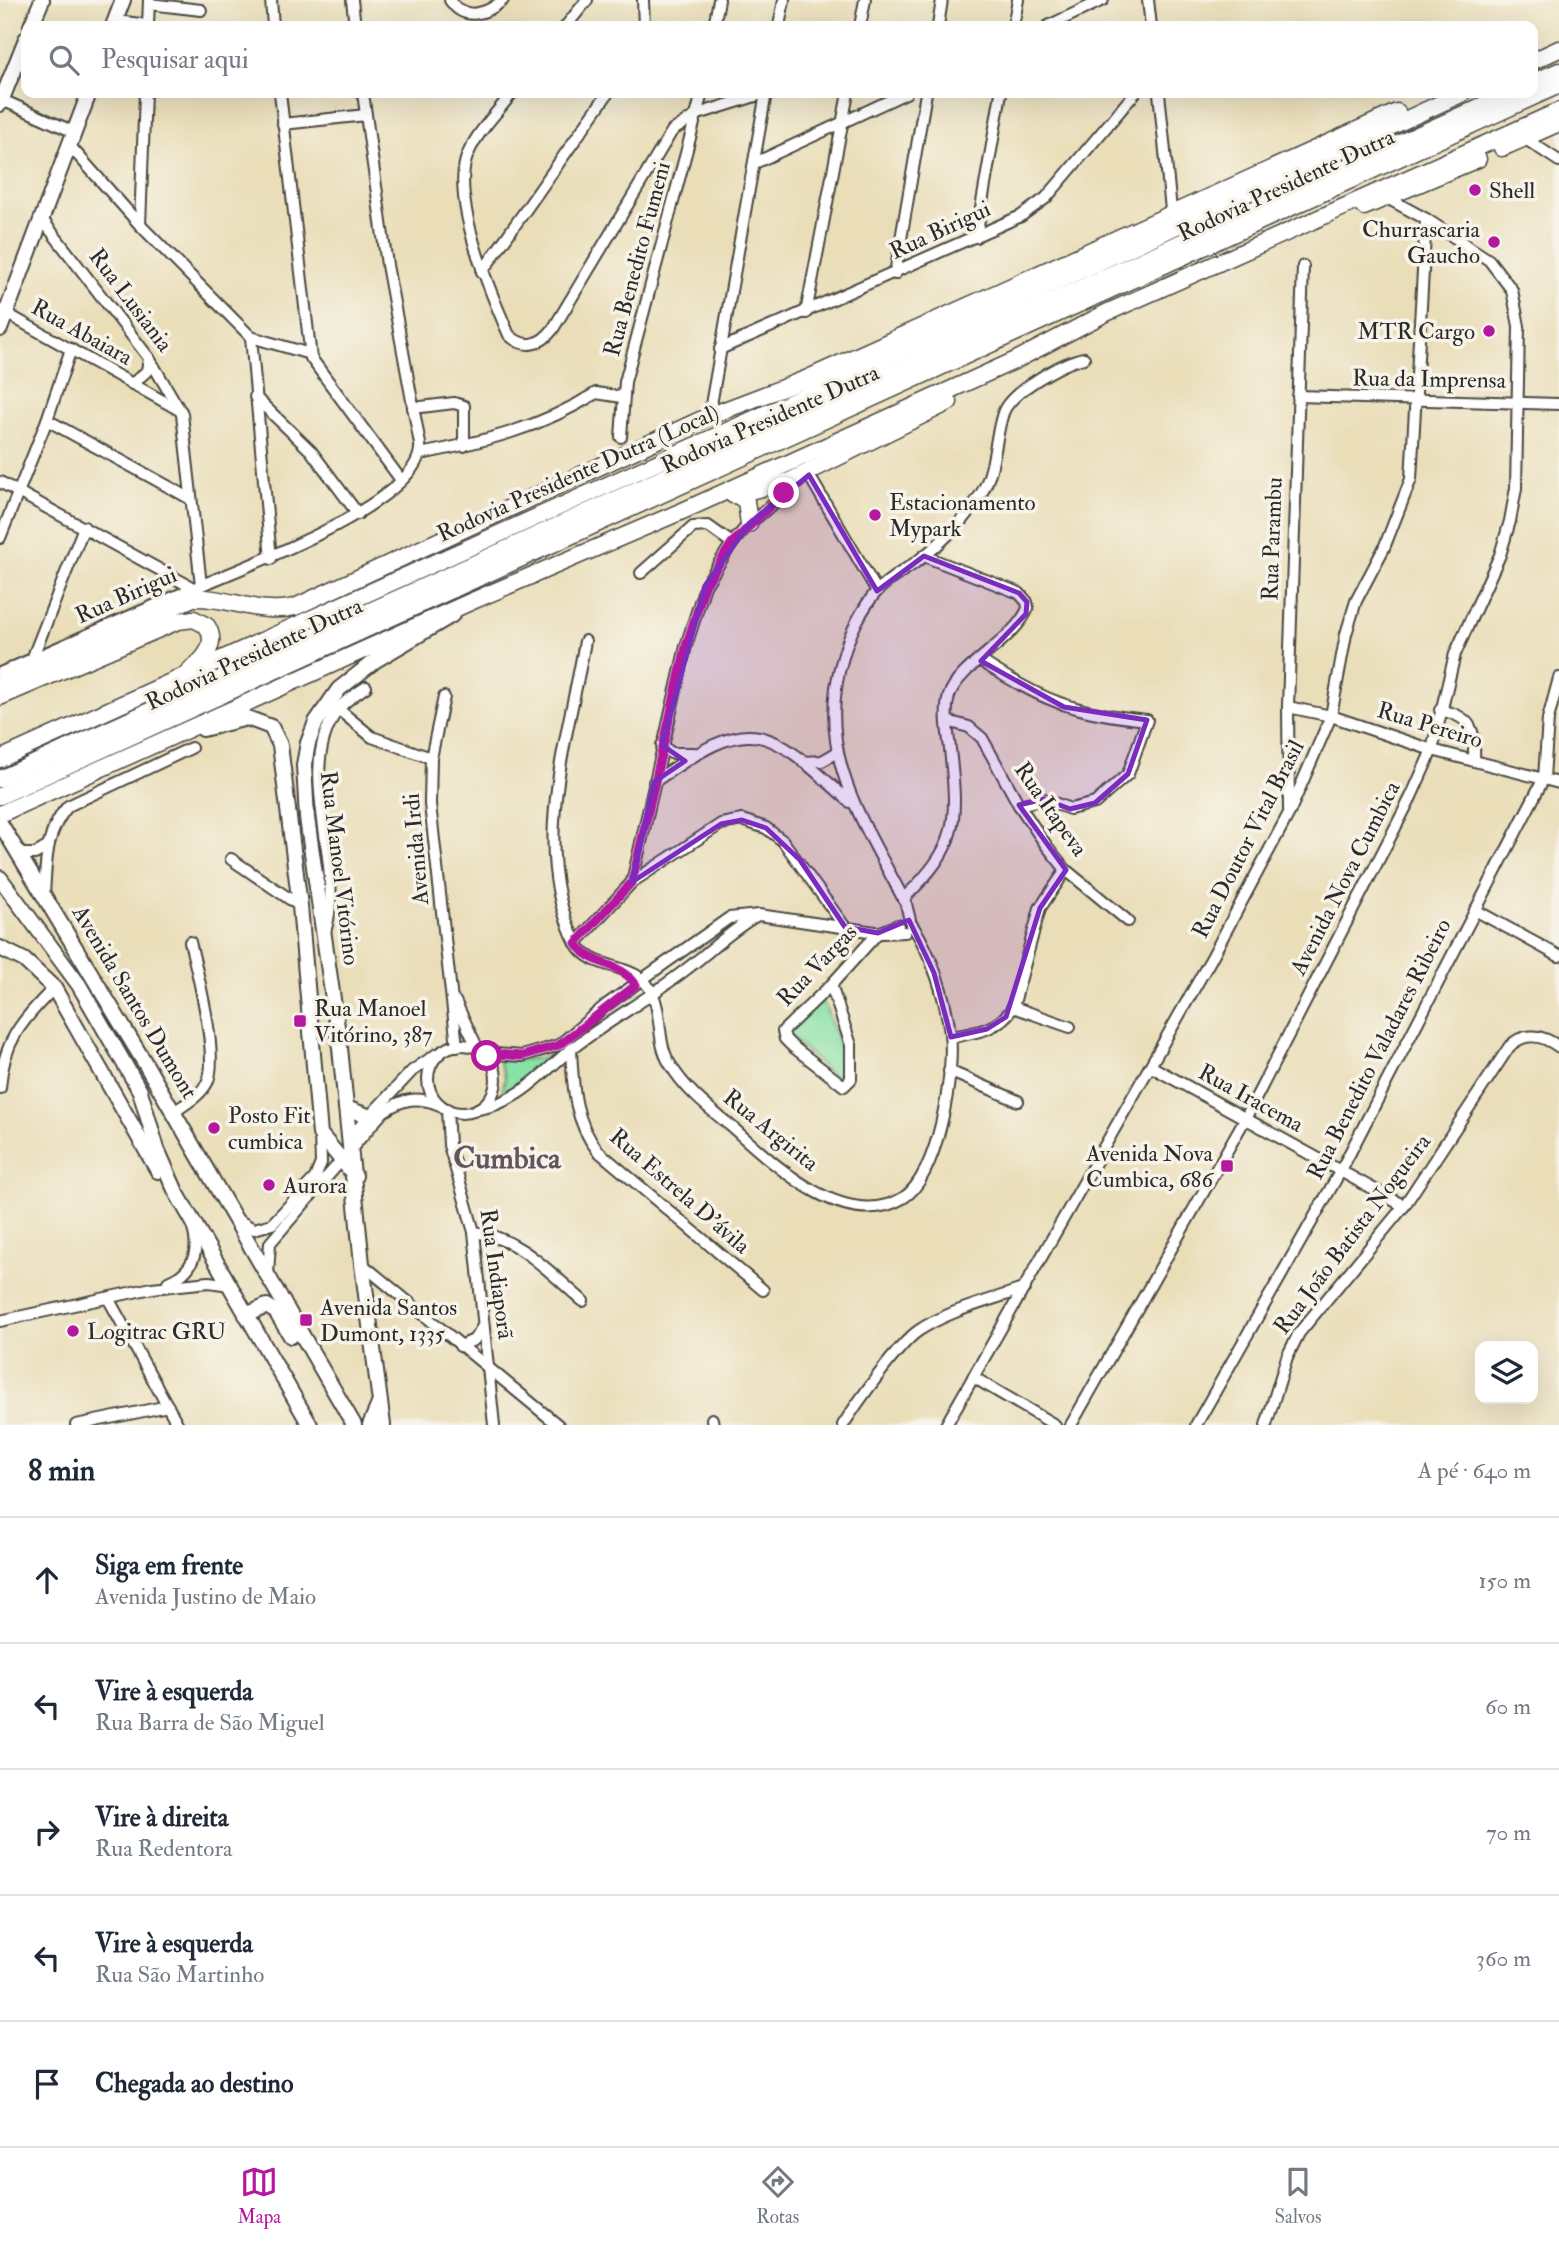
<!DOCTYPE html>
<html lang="pt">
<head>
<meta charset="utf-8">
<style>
	:root { --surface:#fff; --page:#f6f6f7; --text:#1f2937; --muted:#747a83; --line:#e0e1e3; --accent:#b5179e }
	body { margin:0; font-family:"IM FELL Double Pica",serif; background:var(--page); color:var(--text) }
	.controls { position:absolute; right:21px; bottom:21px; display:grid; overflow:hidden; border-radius:14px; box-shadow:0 7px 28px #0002 }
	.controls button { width:63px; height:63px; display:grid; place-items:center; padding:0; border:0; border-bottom:2px solid var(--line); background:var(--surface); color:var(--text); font:35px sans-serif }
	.stop { position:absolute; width:21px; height:21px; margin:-16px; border:5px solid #b5179e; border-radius:50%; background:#fff }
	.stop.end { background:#b5179e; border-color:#fff; box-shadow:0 2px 7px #0008 }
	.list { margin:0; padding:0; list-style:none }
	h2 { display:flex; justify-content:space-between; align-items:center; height:91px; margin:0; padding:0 28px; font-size:30px }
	h2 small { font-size:23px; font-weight:400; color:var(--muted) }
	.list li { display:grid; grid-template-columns:46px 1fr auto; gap:21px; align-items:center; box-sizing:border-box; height:126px; padding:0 28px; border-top:2px solid var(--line) }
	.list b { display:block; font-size:26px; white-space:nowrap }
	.list p { margin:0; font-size:23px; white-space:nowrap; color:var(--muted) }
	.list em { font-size:23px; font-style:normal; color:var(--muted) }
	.icon { flex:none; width:38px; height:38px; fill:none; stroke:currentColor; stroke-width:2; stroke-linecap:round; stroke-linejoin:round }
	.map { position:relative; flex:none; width:1559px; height:1425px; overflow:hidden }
	.search { position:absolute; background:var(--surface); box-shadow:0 7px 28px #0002; left:21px; right:21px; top:21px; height:77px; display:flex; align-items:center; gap:18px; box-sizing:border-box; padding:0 24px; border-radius:14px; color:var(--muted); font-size:26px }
	.sheet { height:721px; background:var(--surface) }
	nav { display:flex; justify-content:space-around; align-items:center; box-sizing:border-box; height:98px; border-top:2px solid var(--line); background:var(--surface); font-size:19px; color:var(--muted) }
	nav a { display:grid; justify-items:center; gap:4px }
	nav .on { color:var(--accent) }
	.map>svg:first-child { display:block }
	.green { fill:#88e1a6; stroke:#5a8668; stroke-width:2 }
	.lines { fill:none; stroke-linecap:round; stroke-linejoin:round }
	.minor-casing { stroke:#484640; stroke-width:14 }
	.major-casing { stroke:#484640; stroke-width:18 }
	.highway-casing { stroke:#484640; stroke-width:19 }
	.minor { stroke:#fff; stroke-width:10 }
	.major { stroke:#fff; stroke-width:14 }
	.highway { stroke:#fff; stroke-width:16 }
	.route { stroke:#b5179e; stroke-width:9 }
	.marked { fill:#7b2cbf; fill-opacity:0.2; stroke:#7b2cbf; stroke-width:5; stroke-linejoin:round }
	.poi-dot { fill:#b5179e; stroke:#f7f3e8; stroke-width:2.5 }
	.labels { text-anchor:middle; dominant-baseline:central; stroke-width:7; stroke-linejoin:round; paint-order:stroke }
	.street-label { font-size:23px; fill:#2b2b2b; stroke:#f7f3e8 }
	.poi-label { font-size:23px; fill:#2b2b2b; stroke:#f7f3e8; text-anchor:start }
	.district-label { font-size:30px; font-weight:bold; fill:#64545d; stroke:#f7f3e8 }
</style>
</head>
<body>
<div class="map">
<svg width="1559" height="1425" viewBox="0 0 1559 1425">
	<rect width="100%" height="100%" fill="#f7f3e8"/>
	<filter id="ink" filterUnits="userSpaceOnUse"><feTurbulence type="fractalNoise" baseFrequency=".0143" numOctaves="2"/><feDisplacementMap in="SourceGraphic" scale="14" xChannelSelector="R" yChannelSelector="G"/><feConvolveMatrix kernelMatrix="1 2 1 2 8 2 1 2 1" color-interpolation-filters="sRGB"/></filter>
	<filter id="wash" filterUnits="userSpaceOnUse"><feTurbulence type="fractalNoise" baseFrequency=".00686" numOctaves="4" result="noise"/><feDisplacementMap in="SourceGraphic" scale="28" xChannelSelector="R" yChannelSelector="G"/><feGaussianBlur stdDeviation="1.57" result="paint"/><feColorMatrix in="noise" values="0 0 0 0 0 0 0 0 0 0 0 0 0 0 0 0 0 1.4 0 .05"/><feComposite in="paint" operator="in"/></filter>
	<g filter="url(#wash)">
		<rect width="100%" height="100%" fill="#eadeb9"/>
		<g class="green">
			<path d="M637,988L640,993L626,1001L531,1078L501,1098L505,1077L498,1059C516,1059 537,1062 553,1053C584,1036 606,1005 637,988Z"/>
			<path d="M821,1002L825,1005L843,1057L837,1080L787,1033Z"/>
		</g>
	</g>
	<g filter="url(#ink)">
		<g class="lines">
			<g class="minor-casing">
				<g id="minor">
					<path d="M271,0L273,26"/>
					<path d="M352,0L355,26"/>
					<path d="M450,0C464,22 487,14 503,0"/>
					<path d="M643,0L644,26"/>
					<path d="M1148,0L1151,26"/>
					<path d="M149,4L201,10"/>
					<path d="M148,26L149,0"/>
					<path d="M566,26L587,0"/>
					<path d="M714,26L719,0"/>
					<path d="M779,26L784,0"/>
					<path d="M860,26L865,0"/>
					<path d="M938,26L942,0"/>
					<path d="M1013,26L1018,0"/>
					<path d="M1048,26L1103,0"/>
					<path d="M280,93L311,358L401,480"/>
					<path d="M512,93C498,112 477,132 468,154C449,197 491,294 509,335C525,350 541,345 553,329L672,131L698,114L765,93"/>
					<path d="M1159,93L1171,210"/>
					<path d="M0,99L74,132"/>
					<path d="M283,124L366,115"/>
					<path d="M1524,138L1559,161"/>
					<path d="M69,145L140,225L251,337L310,354"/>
					<path d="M755,163L906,93"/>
					<path d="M41,218L149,358L182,414L201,585"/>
					<path d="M140,225L145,93"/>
					<path d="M976,237L1001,93"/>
					<path d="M482,272L608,93"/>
					<path d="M895,274L926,93"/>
					<path d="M0,310L181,411"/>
					<path d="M806,313L848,93"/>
					<path d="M251,337L271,559"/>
					<path d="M720,349L1021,216L1046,198L1135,93"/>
					<path d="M132,384L147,371L149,358"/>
					<path d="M1298,396L1559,404"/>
					<path d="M255,397L311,451L358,514"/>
					<path d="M413,408L454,403L464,406V446"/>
					<path d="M709,416L766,93"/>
					<path d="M47,420L191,499"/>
					<path d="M621,437L625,382L702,93"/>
					<path d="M420,454C483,442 541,428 596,393L622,397"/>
					<path d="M807,472L877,591"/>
					<path d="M0,482L193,588"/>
					<path d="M0,538L47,420L71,349"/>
					<path d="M641,573L693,527L708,526L732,543"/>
					<path d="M585,641C569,737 528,849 576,943C592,973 638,960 652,993C663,1015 656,1042 670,1064C685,1090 710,1109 733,1128C773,1163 844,1233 903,1198C938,1177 955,1072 950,1034C946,999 932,954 912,925"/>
					<path d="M32,659L84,527"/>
					<path d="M981,661C1042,701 1074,713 1147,720L1128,774L1095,803L1070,809L1044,799L1019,805"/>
					<path d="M0,673C62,646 123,619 185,592C230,572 426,503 420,444L387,265L363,93"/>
					<path d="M444,697L431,758L430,804L457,1046"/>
					<path d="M1288,707L1331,716L1432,750L1559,783"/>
					<path d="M338,709L372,737L431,758"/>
					<path d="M1440,710C1473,717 1475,730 1474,761"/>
					<path d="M947,721L969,727L982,738L1019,805L1046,845L1066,870L1128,921"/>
					<path d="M662,745L671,753H694"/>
					<path d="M803,762L822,761L836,753"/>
					<path d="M654,782C753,713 763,723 850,802"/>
					<path d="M1289,809L1288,707L1303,266"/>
					<path d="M19,854H35L47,847"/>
					<path d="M231,859L300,906"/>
					<path d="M632,882L686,646L705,586L732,543L749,524L800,481"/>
					<path d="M44,896C46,863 45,832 68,806L191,748"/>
					<path d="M903,899C959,846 958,822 950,749C948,732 944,713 949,696C958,666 1015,641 1028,608L1027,602L1019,593L924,556"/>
					<path d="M1475,910L1559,956"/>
					<path d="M910,920L906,904C864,822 813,753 843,657C849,635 862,608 877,591C888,579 906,570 919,560C942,543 966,518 981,494C996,469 994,440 1003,413C1010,392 1063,362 1084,358"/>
					<path d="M325,932C347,863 293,773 337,711C344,701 356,694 366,687"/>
					<path d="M576,943L632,882L721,824L742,820L766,828L783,841L845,927"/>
					<path d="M831,985L851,1045V1079L844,1086L792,1046L785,1039L783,1031L831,985L878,933L898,925"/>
					<path d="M455,1001L478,1049"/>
					<path d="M1013,1007L1070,1027"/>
					<path d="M951,1037C975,1033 999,1030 1013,1007L1040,908L1066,870"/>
					<circle cx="462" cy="1079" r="34"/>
					<path d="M571,1050C573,1087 574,1121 598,1151L763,1290"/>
					<path d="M484,1053L522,1056L559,1045L606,1005L729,918L759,915L882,933L905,932"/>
					<path d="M1152,1067L1404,1206"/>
					<path d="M949,1071L1018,1101"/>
					<path d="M0,1088C3,1042 22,1020 54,988"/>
					<path d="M447,1109L449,1145L474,1232L494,1425"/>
					<path d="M478,1109C521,1102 542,1072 574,1047C610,1020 649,998 684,971C708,953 730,931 756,916"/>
					<path d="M174,1112C185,1104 200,1096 207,1083C220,1058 197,971 190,942"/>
					<path d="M350,1137L412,1071L437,1054"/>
					<path d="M236,1219L254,1229L272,1224L315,1178L321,1163L320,1134"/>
					<path d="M474,1232C519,1237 550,1273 583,1301"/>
					<path d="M362,1264L558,1425"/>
					<path d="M268,1274L270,1243L383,1112C403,1098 417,1096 440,1105"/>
					<path d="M168,1282C193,1272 200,1252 193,1228"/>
					<path d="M108,1298L178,1425"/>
					<path d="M0,1321L152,1288L209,1282L230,1285"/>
					<path d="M460,1346L474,1340L483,1326"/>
					<path d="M973,1377L1055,1425"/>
					<path d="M712,1419L713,1425"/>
					<path d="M76,1425L168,1406"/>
					<path d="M843,1425C857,1403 898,1345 918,1331C949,1310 990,1301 1025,1288"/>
					<path d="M946,1425L1211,959L1289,813L1331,716L1346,634L1356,601L1384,548L1411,479L1426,219"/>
					<path d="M1071,1425L1245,1119L1411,797L1432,750L1455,654L1500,555L1510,521L1516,488L1519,326L1512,290L1489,260L1426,219L1389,199"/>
					<path d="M1196,1425L1340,1172L1544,778L1548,719L1559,678"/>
					<path d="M1266,1425L1287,1357L1299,1333L1404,1206L1509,1047C1524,1031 1543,1035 1559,1047"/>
				</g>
			</g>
			<g class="major-casing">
				<g id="major">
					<path d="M31,26L42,0"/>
					<path d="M113,26L123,0"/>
					<path d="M113,26L125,24L140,26"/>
					<path d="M0,104L26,39"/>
					<path d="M0,329L89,93"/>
					<path d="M203,729L247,718L271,727L280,745L300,906L320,1134L355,1176"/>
					<path d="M0,823L146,1065L354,1425"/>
					<path d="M0,878L79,985L140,1091L157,1149L176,1192L310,1425"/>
					<path d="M0,948L24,960L54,988L158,1171"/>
					<path d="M346,1108L368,1116"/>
					<path d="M246,1315L267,1306L276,1312L291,1336"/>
					<path d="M370,1425L379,1404"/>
					<path d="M383,1425L362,1264L340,1048L307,818L304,765L308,743L316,722L339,689L376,660L452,615"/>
				</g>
			</g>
			<g class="highway-casing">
				<g id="highway">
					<path d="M1533,61L1559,49"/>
					<path d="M1533,82L1559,71"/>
					<path d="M1502,148L1559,123"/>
					<path d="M1364,207L1478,159"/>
					<path d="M735,494L746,501L749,524"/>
					<path d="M733,495L790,481L949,402"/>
					<path d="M0,684L193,598C228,596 259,616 295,607L709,416L806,379L1397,112"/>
					<path d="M0,697L178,621L194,619L207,626C218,644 205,659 191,669"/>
					<path d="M0,759L1000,308L1463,93"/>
					<path d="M0,779L1510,93"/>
					<path d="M0,796L1559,85"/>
					<path d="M0,814L470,602L687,509L1016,360L1106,313L1559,111"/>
				</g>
			</g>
			<use href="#minor" class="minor"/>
			<use href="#major" class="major"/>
			<use href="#highway" class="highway"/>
		</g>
	</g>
	<g class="lines" filter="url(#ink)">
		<path class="route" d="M487,1056L484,1053L522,1056L559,1045L636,985C618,959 592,968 576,943L632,882L686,646L705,586L732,543L784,493"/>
	</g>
	<path class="marked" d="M809,475L877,591L924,556L1019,593L1027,602L1026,614L981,661L1064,707L1147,720L1128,774L1095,803L1070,809L1044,799L1019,805L1066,870L1040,908L1006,1017L987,1029L951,1037L934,973L909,920L878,933L845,927L800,860L766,828L742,820L721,824L632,882L654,782L685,761L662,745L705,586L749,524Z"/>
	<g class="poi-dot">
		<circle cx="1475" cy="190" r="7"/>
		<circle cx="1494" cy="242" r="7"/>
		<circle cx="1489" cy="331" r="7"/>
		<circle cx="875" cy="515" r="7"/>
		<rect x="293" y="1014" width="14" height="14" rx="3.5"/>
		<circle cx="214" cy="1128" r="7"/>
		<rect x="1220" y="1159" width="14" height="14" rx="3.5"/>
		<circle cx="269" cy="1185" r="7"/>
		<rect x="299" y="1313" width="14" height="14" rx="3.5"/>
		<circle cx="73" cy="1331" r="7"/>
	</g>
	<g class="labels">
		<g class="street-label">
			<text transform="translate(1286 185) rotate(-25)">Rodovia Presidente Dutra</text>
			<text transform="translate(940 230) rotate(-25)">Rua Birigui</text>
			<text transform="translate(637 259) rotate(-75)">Rua Benedito Fumeni</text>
			<text transform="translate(131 300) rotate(53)">Rua Lusiania</text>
			<text transform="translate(82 332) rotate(29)">Rua Abaiara</text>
			<text transform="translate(1429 379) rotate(1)">Rua da Imprensa</text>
			<text transform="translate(770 419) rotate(-24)">Rodovia Presidente Dutra</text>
			<text transform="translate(578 473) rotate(-24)">Rodovia Presidente Dutra (Local)</text>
			<text transform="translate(1272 539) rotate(-88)">Rua Parambu</text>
			<text transform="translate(126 595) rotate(-24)">Rua Birigui</text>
			<text transform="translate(254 654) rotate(-25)">Rodovia Presidente Dutra</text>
			<text transform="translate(1430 725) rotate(17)">Rua Pereiro</text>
			<text transform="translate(1051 809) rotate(55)">Rua Itapeva</text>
			<text transform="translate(1248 839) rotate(-63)">Rua Doutor Vital Brasil</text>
			<text transform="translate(416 849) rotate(-95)">Avenida Irdi</text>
			<text transform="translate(340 868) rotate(83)">Rua Manoel Vitórino</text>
			<text transform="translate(1345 878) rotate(-63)">Avenida Nova Cumbica</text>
			<text transform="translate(817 965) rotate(-46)">Rua Vargas</text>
			<text transform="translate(135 1002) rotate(59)">Avenida Santos Dumont</text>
			<text transform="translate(1379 1049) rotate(-63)">Rua Benedito Valadares Ribeiro</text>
			<text transform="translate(1251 1098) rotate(29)">Rua Iracema</text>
			<text transform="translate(771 1130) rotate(39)">Rua Argirita</text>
			<text transform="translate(680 1191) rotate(41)">Rua Estrela D'ávila</text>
			<text transform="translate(1352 1234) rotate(-53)">Rua João Batista Nogueira</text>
			<text transform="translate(497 1274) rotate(82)">Rua Indiaporã</text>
		</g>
		<g class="poi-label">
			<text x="1489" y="190">Shell</text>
			<text x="1480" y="229" text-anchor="end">Churrascaria<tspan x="1480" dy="26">Gaucho</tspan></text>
			<text x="1475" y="331" text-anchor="end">MTR Cargo</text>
			<text x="889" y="502">Estacionamento<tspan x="889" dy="26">Mypark</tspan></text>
			<text x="314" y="1008">Rua Manoel<tspan x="314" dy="26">Vitórino, 387</tspan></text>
			<text x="228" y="1115">Posto Fit<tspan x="228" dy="26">cumbica</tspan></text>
			<text x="1213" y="1153" text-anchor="end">Avenida Nova<tspan x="1213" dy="26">Cumbica, 686</tspan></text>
			<text x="283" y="1185">Aurora</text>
			<text x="320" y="1307">Avenida Santos<tspan x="320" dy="26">Dumont, 1335</tspan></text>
			<text x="87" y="1331">Logitrac GRU</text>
		</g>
		<g class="district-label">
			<text x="507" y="1158">Cumbica</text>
		</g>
	</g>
</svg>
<div class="controls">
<button><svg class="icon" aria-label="layers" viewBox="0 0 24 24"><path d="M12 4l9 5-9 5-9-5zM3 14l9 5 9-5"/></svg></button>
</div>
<div class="stop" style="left:487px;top:1056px"></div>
<div class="stop end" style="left:784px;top:493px"></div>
<div class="search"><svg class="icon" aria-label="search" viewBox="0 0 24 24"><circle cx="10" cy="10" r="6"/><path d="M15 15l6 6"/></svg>Pesquisar aqui</div>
</div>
<section class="sheet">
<h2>8 min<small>A pé · 640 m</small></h2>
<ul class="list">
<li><svg class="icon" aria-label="ahead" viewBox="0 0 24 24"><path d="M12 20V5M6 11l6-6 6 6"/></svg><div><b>Siga em frente</b><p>Avenida Justino de Maio</p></div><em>150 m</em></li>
<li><svg class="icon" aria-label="left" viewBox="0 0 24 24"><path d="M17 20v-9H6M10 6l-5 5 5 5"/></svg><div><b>Vire à esquerda</b><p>Rua Barra de São Miguel</p></div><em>60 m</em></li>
<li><svg class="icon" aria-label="right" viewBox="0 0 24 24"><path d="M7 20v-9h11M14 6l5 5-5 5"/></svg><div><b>Vire à direita</b><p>Rua Redentora</p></div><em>70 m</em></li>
<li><svg class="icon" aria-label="left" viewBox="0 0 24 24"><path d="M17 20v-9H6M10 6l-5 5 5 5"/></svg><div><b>Vire à esquerda</b><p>Rua São Martinho</p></div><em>360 m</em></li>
<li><svg class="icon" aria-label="arrive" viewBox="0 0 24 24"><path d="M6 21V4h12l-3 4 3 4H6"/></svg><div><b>Chegada ao destino</b></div></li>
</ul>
</section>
<nav>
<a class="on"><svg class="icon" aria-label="map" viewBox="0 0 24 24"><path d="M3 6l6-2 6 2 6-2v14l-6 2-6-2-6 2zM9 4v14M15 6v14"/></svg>Mapa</a>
<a><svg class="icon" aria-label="directions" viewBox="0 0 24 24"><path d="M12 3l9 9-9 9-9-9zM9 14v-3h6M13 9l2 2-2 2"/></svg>Rotas</a>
<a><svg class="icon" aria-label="saved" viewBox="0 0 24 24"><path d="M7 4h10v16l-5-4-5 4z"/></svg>Salvos</a>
</nav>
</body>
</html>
